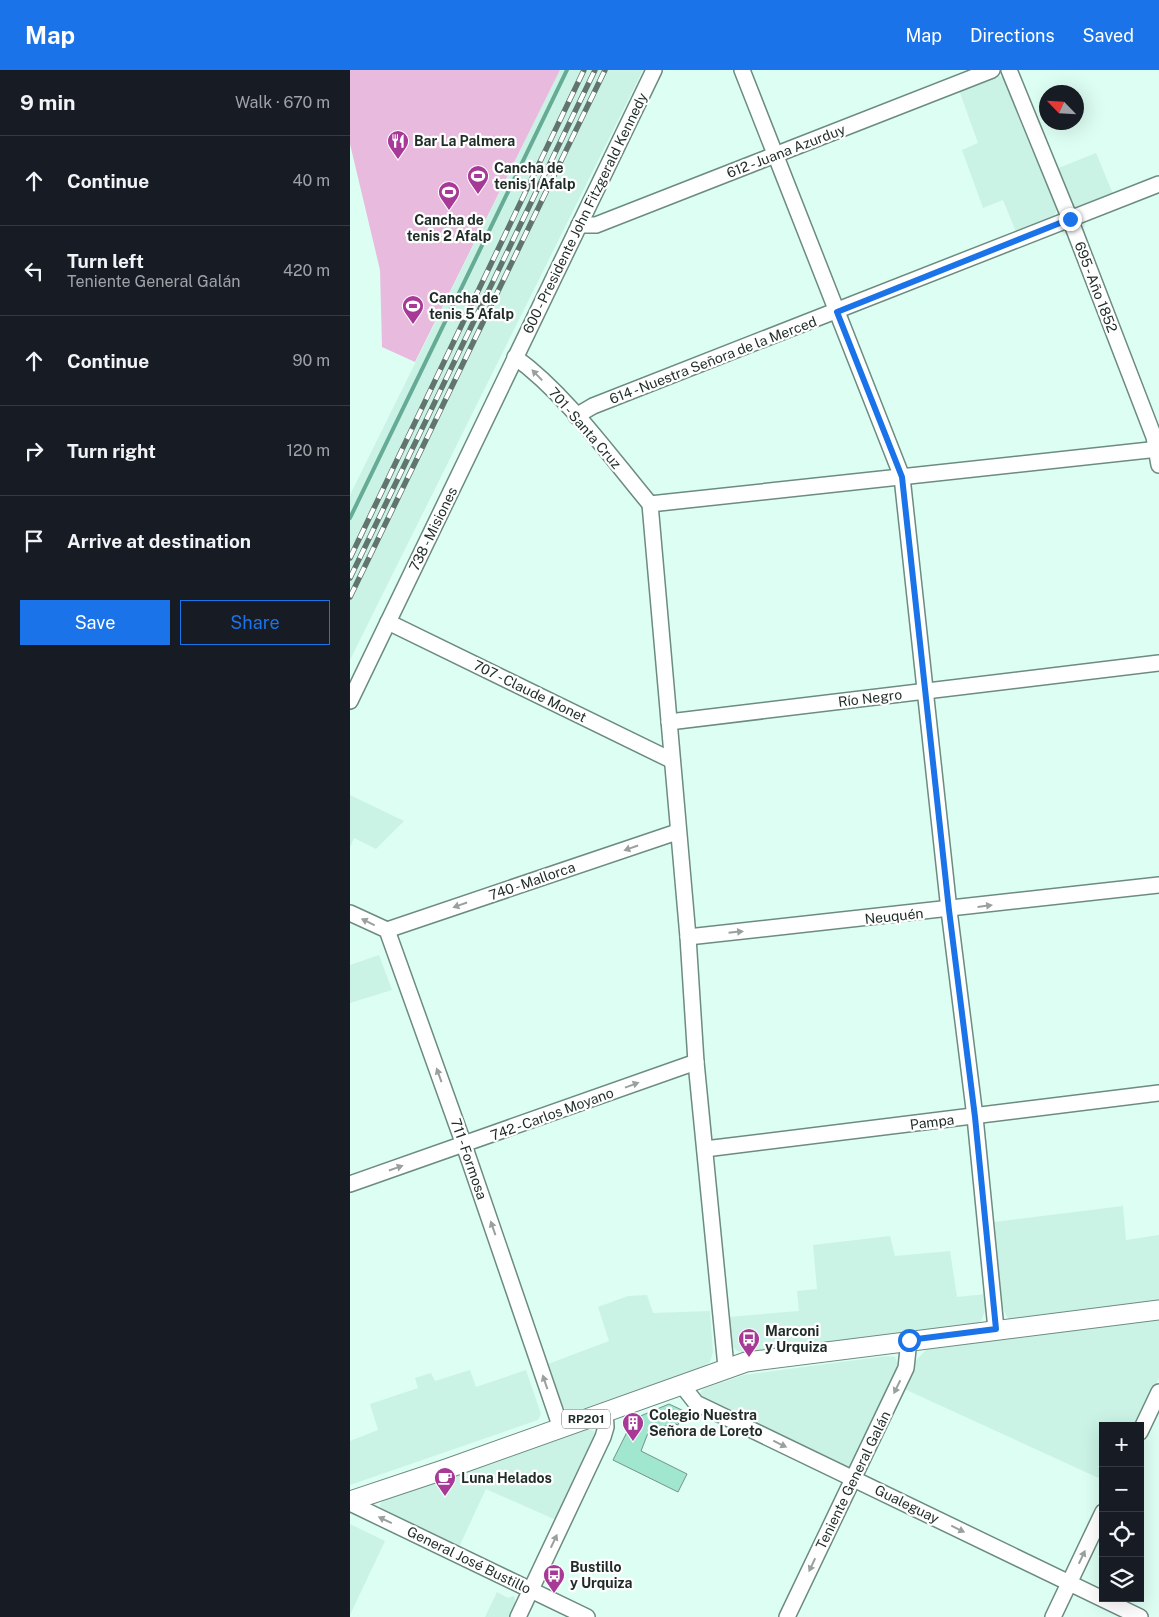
<!DOCTYPE html>
<html lang="en">
<head>
<meta charset="utf-8">
<style>
	:root { --surface:#171b24; --page:#20242c; --text:#f1f3f6; --muted:#9ea1a6; --line:#363941; --accent:#1a73e8 }
	body { margin:0; font-family:"Public Sans",sans-serif; background:var(--page); color:var(--text) }
	.controls { position:absolute; right:15px; bottom:15px; display:grid; overflow:hidden; border-radius:0px; box-shadow:0 5px 20px #0002 }
	.controls button { width:45px; height:45px; display:grid; place-items:center; padding:0; border:0; border-bottom:1px solid var(--line); background:var(--surface); color:var(--text); font:25px sans-serif }
	.compass { position:absolute; left:689px; top:15px; width:45px; height:45px; border-radius:50%; background:var(--surface); box-shadow:0 5px 20px #0002; rotate:295deg }
	.stop { position:absolute; width:15px; height:15px; margin:-11px; border:4px solid #1a73e8; border-radius:50%; background:#fff }
	.stop.end { background:#1a73e8; border-color:#fff; box-shadow:0 1px 5px #0008 }
	.list { margin:0; padding:0; list-style:none }
	h2 { display:flex; justify-content:space-between; align-items:center; height:65px; margin:0; padding:0 20px; font-size:21px }
	h2 small { font-size:16px; font-weight:400; color:var(--muted) }
	.list li { display:grid; grid-template-columns:32px 1fr auto; gap:15px; align-items:center; box-sizing:border-box; height:90px; padding:0 20px; border-top:1px solid var(--line) }
	.list b { display:block; font-size:19px; white-space:nowrap }
	.list p { margin:0; font-size:16px; white-space:nowrap; color:var(--muted) }
	.list em { font-size:16px; font-style:normal; color:var(--muted) }
	.actions { display:flex; gap:10px; padding:15px 20px }
	.actions a { flex:1; padding:11px 0; border:1px solid var(--accent); border-radius:0px; text-align:center; font-size:18px; color:var(--accent) }
	.actions .main { background:var(--accent); color:#fff }
	.icon { flex:none; width:28px; height:28px; fill:none; stroke:currentColor; stroke-width:2; stroke-linecap:round; stroke-linejoin:round }
	.map { position:relative; flex:none; width:809px; height:1547px; overflow:hidden }
	header { display:flex; align-items:center; gap:30px; box-sizing:border-box; height:70px; padding:0 25px; background:var(--accent); color:#fff }
	header strong { font-size:24px }
	nav { display:flex; gap:28px; margin-inline-start:auto; font-size:18px }
	main { display:flex }
	aside { flex:1; background:var(--surface) }
	.map>svg:first-child { display:block }
	.built { fill:#caf3e5 }
	.green { fill:#e8bbde }
	.lines { fill:none; stroke-linecap:round; stroke-linejoin:round }
	.stream { stroke:#66ab96; stroke-width:4 }
	.building { fill:#a1e7d0; stroke:#749288 }
	.minor-casing { stroke:#6c8b81; stroke-width:18 }
	.major-casing { stroke:#6c8b81; stroke-width:21 }
	.minor { stroke:#fff; stroke-width:15 }
	.major { stroke:#fff; stroke-width:19 }
	.rail-casing { stroke:#61756e; stroke-width:5.5 }
	.rail { stroke:#fff; stroke-width:4; stroke-dasharray:11; stroke-linecap:butt }
	.oneway { fill:#9aa09e }
	.route { stroke:#1a73e8; stroke-width:6 }
	.labels { text-anchor:middle; dominant-baseline:central; stroke-width:4.5; stroke-linejoin:round; paint-order:stroke }
	.shield { fill:#fff; stroke:#626b68; stroke-width:1 }
	.shield-label { font-size:12px; font-weight:bold; fill:#1f2c28 }
	.poi-label { font-size:14px; font-weight:bold; fill:#1f2c28; stroke:#fff; text-anchor:start }
	.street-label { font-size:14px; fill:#1f2c28; stroke:#fff }
</style>
</head>
<body>
<header>
<strong>Map</strong>
<nav><a>Map</a><a>Directions</a><a>Saved</a></nav>
</header>
<main>
<aside>
<h2>9 min<small>Walk · 670 m</small></h2>
<ul class="list">
<li><svg class="icon" aria-label="ahead" viewBox="0 0 24 24"><path d="M12 20V5M6 11l6-6 6 6"/></svg><div><b>Continue</b></div><em>40 m</em></li>
<li><svg class="icon" aria-label="left" viewBox="0 0 24 24"><path d="M17 20v-9H6M10 6l-5 5 5 5"/></svg><div><b>Turn left</b><p>Teniente General Galán</p></div><em>420 m</em></li>
<li><svg class="icon" aria-label="ahead" viewBox="0 0 24 24"><path d="M12 20V5M6 11l6-6 6 6"/></svg><div><b>Continue</b></div><em>90 m</em></li>
<li><svg class="icon" aria-label="right" viewBox="0 0 24 24"><path d="M7 20v-9h11M14 6l5 5-5 5"/></svg><div><b>Turn right</b></div><em>120 m</em></li>
<li><svg class="icon" aria-label="arrive" viewBox="0 0 24 24"><path d="M6 21V4h12l-3 4 3 4H6"/></svg><div><b>Arrive at destination</b></div></li>
</ul>
<div class="actions"><a class="main">Save</a><a>Share</a></div>
</aside>
<div class="map">
<svg width="809" height="1547" viewBox="0 0 809 1547">
	<rect width="100%" height="100%" fill="#ddfef3"/>
	<g class="built">
		<path d="M210,0H293L0,590V425Z"/>
		<path d="M647,5L654,8L708,137L703,148L666,162L653,130L633,138L612,80L628,73L609,20Z"/>
		<path d="M746,83L763,124L734,136L724,137L720,134L706,99Z"/>
		<path d="M0,725L54,751L26,779L4,768L0,777Z"/>
		<path d="M29,885L42,920L0,933V895Z"/>
		<path d="M773,1136L776,1170L809,1165V1234L661,1250L657,1247L653,1238L644,1152Z"/>
		<path d="M540,1166L545,1186L600,1181L607,1227L636,1224L637,1236L631,1251L628,1253L404,1284L387,1281L382,1276L378,1269L377,1247L449,1241L447,1221L467,1219L463,1175Z"/>
		<path d="M297,1225L303,1243L360,1241L363,1282L360,1292L353,1297L226,1341H218L212,1336L198,1294L259,1271L248,1237L278,1226Z"/>
		<path d="M809,1250V1308L785,1356H753V1410L552,1318L567,1289L579,1277Z"/>
		<path d="M537,1286L545,1287L549,1298L503,1394L498,1399L351,1329L350,1323L353,1319L394,1305Z"/>
		<path d="M120,1300L126,1317L176,1300L191,1344L188,1350L0,1415V1371L28,1360L20,1334L68,1318L65,1308L81,1303L85,1311Z"/>
		<path d="M234,1357L244,1361L246,1366L206,1450L136,1419L108,1479L31,1440L30,1435L33,1429Z"/>
		<path d="M0,1454L35,1471L0,1545Z"/>
		<path d="M147,1522L158,1528L164,1526L166,1535L162,1547H135Z"/>
	</g>
	<path class="green" d="M0,0H210L65,292L32,277L30,200L0,74Z"/>
	<g class="lines">
		<path class="stream" d="M0,448L217,0"/>
	</g>
	<path class="building" d="M319,1334L334,1341L328,1355L323,1353L298,1363L291,1381L337,1404L328,1422L263,1390L282,1352L288,1347Z"/>
	<g class="lines">
		<g class="minor-casing">
			<g id="minor">
				<path d="M392,0L552,407L599,840L625,1047L646,1259"/>
				<path d="M659,0L720,149L804,367L809,395"/>
				<path d="M229,155H246L642,0"/>
				<path d="M165,287C216,324 259,385 300,434"/>
				<path d="M226,346L243,336L809,114"/>
				<path d="M300,434L338,867L346,992L376,1297"/>
				<path d="M300,434L809,379"/>
				<path d="M38,552L321,690"/>
				<path d="M0,631L304,0"/>
				<path d="M319,652L809,593"/>
				<path d="M0,843L37,860L114,1075L211,1358"/>
				<path d="M37,860L327,762"/>
				<path d="M338,867L809,815"/>
				<path d="M355,1079L809,1023"/>
				<path d="M0,1114L346,992"/>
				<path d="M331,1314L346,1333L790,1547"/>
				<path d="M790,1362L809,1322"/>
				<path d="M0,1433L237,1547"/>
				<path d="M168,1547L253,1367L256,1357L255,1341"/>
				<path d="M437,1547L556,1298L559,1270"/>
				<path d="M703,1547L753,1442"/>
			</g>
		</g>
		<g class="major-casing">
			<path id="major" d="M0,1431L96,1399L396,1292L809,1240"/>
		</g>
		<use href="#minor" class="minor"/>
		<use href="#major" class="major"/>
		<g class="rail-casing">
			<g id="rail">
				<path d="M0,488L234,0"/>
				<path d="M0,508L245,0"/>
				<path d="M0,527L255,0"/>
			</g>
		</g>
		<use href="#rail" class="rail"/>
	</g>
	<defs><path id="oneway-solid" d="M-6-.8H1V-3.2L6.5 0L1 3.2V.8H-6Z" transform="scale(1.25)"/></defs>
	<g class="oneway">
		<use href="#oneway-solid" transform="translate(187 305) rotate(-134)"/>
		<use href="#oneway-solid" transform="translate(281 778) rotate(161)"/>
		<use href="#oneway-solid" transform="translate(110 835) rotate(161)"/>
		<use href="#oneway-solid" transform="translate(635 836) rotate(-7)"/>
		<use href="#oneway-solid" transform="translate(18 852) rotate(-154)"/>
		<use href="#oneway-solid" transform="translate(386 862) rotate(-6)"/>
		<use href="#oneway-solid" transform="translate(89 1005) rotate(-110)"/>
		<use href="#oneway-solid" transform="translate(282 1015) rotate(-20)"/>
		<use href="#oneway-solid" transform="translate(46 1098) rotate(-19)"/>
		<use href="#oneway-solid" transform="translate(143 1158) rotate(-109)"/>
		<use href="#oneway-solid" transform="translate(195 1312) rotate(-109)"/>
		<use href="#oneway-solid" transform="translate(547 1317) rotate(116)"/>
		<use href="#oneway-solid" transform="translate(430 1374) rotate(26)"/>
		<use href="#oneway-solid" transform="translate(35 1450) rotate(-155)"/>
		<use href="#oneway-solid" transform="translate(608 1459) rotate(26)"/>
		<use href="#oneway-solid" transform="translate(204 1471) rotate(-65)"/>
		<use href="#oneway-solid" transform="translate(732 1487) rotate(-65)"/>
		<use href="#oneway-solid" transform="translate(462 1495) rotate(115)"/>
	</g>
	<g class="lines">
		<path class="route" d="M559,1270L646,1259L625,1047L599,840L552,407L487,242L720,149"/>
	</g>
	<defs>
		<g id="restaurant-pin" transform="scale(1.125)"><path d="M0 17L-7.5 6A9.5 9.5 0 1 1 7.5 6Z" fill="#a73997" stroke="#fff"/><path d="M-5-6h1v4h1v-4h1v4h1v-4h1v5L-1.5 .5V6h-2V.5L-5-1ZM5-6V6H3V1.5H1.5Q1.5-4 5-6Z" fill="#fff"/></g>
		<g id="stadium-pin" transform="scale(1.125)"><path d="M0 17L-7.5 6A9.5 9.5 0 1 1 7.5 6Z" fill="#a73997" stroke="#fff"/><path d="M0-5a6.5 5 0 1 0 0 10a6.5 5 0 1 0 0-10ZM-3.5-1.8h7v3.6h-7Z" fill="#fff"/></g>
		<g id="bus-pin" transform="scale(1.125)"><path d="M0 17L-7.5 6A9.5 9.5 0 1 1 7.5 6Z" fill="#a73997" stroke="#fff"/><path d="M-5-6H5V4H4V6H2V4H-2V6H-4V4H-5ZM-3.5-4V0h7V-4ZM-3.5 1.2v1.5H-2V1.2ZM2 1.2v1.5H3.5V1.2Z" fill="#fff"/></g>
		<g id="building-pin" transform="scale(1.125)"><path d="M0 17L-7.5 6A9.5 9.5 0 1 1 7.5 6Z" fill="#a73997" stroke="#fff"/><path d="M-4-6H4V6H1V3H-1V6H-4ZM-2.5-4.3h1.7v1.8h-1.7ZM.8-4.3h1.7v1.8H.8ZM-2.5-1h1.7V.8h-1.7ZM.8-1h1.7V.8H.8Z" fill="#fff"/></g>
		<g id="cafe-pin" transform="scale(1.125)"><path d="M0 17L-7.5 6A9.5 9.5 0 1 1 7.5 6Z" fill="#a73997" stroke="#fff"/><path d="M-5.5-4.5H6V0H3Q3 3.5 0 3.5H-2.5Q-5.5 3.5-5.5 0ZM3-3.2v2h1.7v-2ZM-6 4.5H4V6H-6Z" fill="#fff"/></g>
	</defs>
	<g fill-rule="evenodd">
		<use href="#restaurant-pin" x="48" y="71"/>
		<use href="#stadium-pin" x="128" y="106"/>
		<use href="#stadium-pin" x="99" y="122"/>
		<use href="#stadium-pin" x="63" y="236"/>
		<use href="#bus-pin" x="399" y="1269"/>
		<use href="#building-pin" x="283" y="1353"/>
		<use href="#cafe-pin" x="95" y="1408"/>
		<use href="#bus-pin" x="204" y="1505"/>
	</g>
	<g class="labels">
		<rect class="shield" x="212" y="1339.5" width="48" height="19" rx="4"/>
		<g class="shield-label">
			<text x="236" y="1349">RP201</text>
		</g>
		<g class="poi-label">
			<text x="64" y="71">Bar La Palmera</text>
			<text x="144" y="98">Cancha de<tspan x="144" dy="16">tenis 1 Afalp</tspan></text>
			<text x="99" y="150" text-anchor="middle">Cancha de<tspan x="99" dy="16">tenis 2 Afalp</tspan></text>
			<text x="79" y="228">Cancha de<tspan x="79" dy="16">tenis 5 Afalp</tspan></text>
			<text x="415" y="1261">Marconi<tspan x="415" dy="16">y Urquiza</tspan></text>
			<text x="299" y="1345">Colegio Nuestra<tspan x="299" dy="16">Señora de Loreto</tspan></text>
			<text x="111" y="1408">Luna Helados</text>
			<text x="220" y="1497">Bustillo<tspan x="220" dy="16">y Urquiza</tspan></text>
		</g>
		<g class="street-label">
			<text transform="translate(436 81) rotate(-21)">612 - Juana Azurduy</text>
			<text transform="translate(235 143) rotate(-64)">600 - Presidente John Fitzgerald Kennedy</text>
			<text transform="translate(746 217) rotate(69)">695 - Año 1852</text>
			<text transform="translate(363 290) rotate(-21)">614 - Nuestra Señora de la Merced</text>
			<text transform="translate(235 358) rotate(49)">701 - Santa Cruz</text>
			<text transform="translate(83 459) rotate(-64)">738 - Misiones</text>
			<text transform="translate(180 621) rotate(26)">707 - Claude Monet</text>
			<text transform="translate(520 628) rotate(-7)">Río Negro</text>
			<text transform="translate(182 811) rotate(-19)">740 - Mallorca</text>
			<text transform="translate(544 846) rotate(-6)">Neuquén</text>
			<text transform="translate(202 1044) rotate(-20)">742 - Carlos Moyano</text>
			<text transform="translate(582 1052) rotate(-7)">Pampa</text>
			<text transform="translate(119 1089) rotate(71)">711 - Formosa</text>
			<text transform="translate(503 1410) rotate(-64)">Teniente General Galán</text>
			<text transform="translate(557 1434) rotate(26)">Gualeguay</text>
			<text transform="translate(119 1490) rotate(26)">General José Bustillo</text>
		</g>
	</g>
</svg>
<div class="controls">
<button>+</button>
<button>−</button>
<button><svg class="icon" aria-label="locate" viewBox="0 0 24 24"><circle cx="12" cy="12" r="6"/><path d="M12 2v4M12 18v4M2 12h4M18 12h4"/></svg></button>
<button><svg class="icon" aria-label="layers" viewBox="0 0 24 24"><path d="M12 4l9 5-9 5-9-5zM3 14l9 5 9-5"/></svg></button>
</div>
<svg class="compass" viewBox="-18 -18 36 36"><path d="M0-13l5 13h-10z" fill="#e53935"/><path d="M0 13l5-13h-10z" fill="#9ea1a6"/></svg>
<div class="stop" style="left:559px;top:1270px"></div>
<div class="stop end" style="left:720px;top:149px"></div>
</div>
</main>
</body>
</html>
